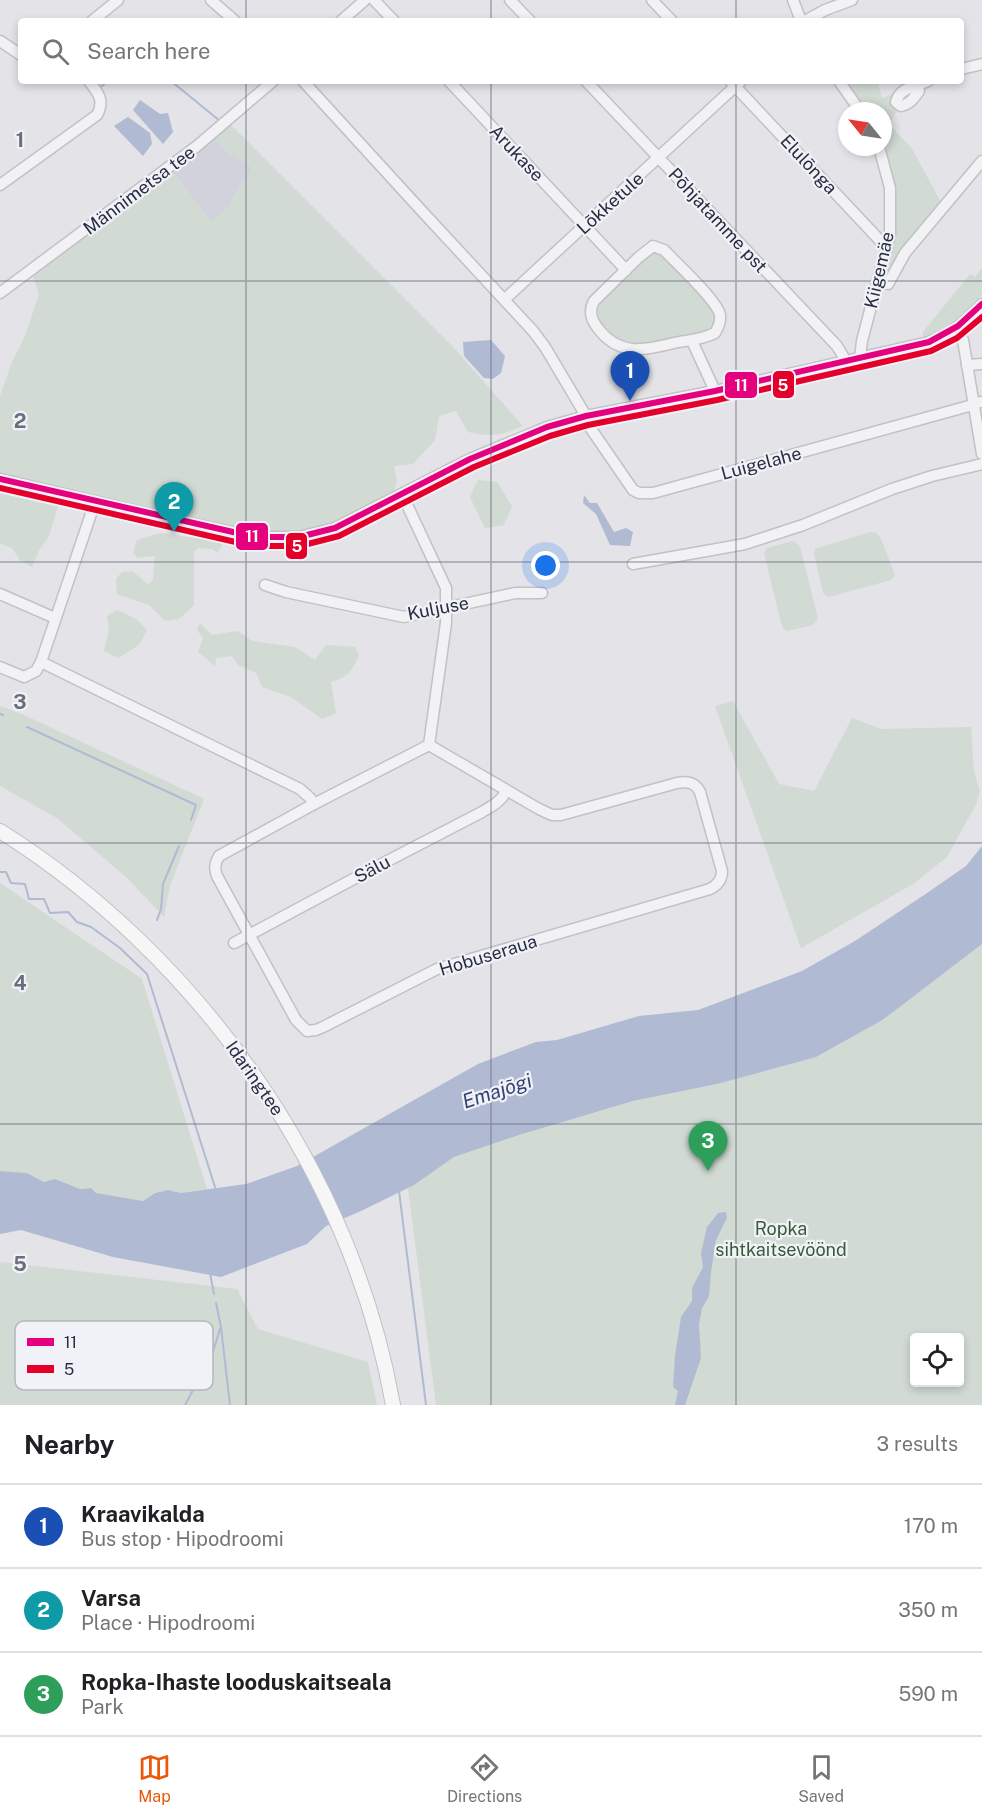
<!DOCTYPE html>
<html lang="en">
<head>
<meta charset="utf-8">
<style>
	:root { --surface:#fff; --page:#f6f6f6; --text:#202124; --muted:#757577; --line:#e0e0e0; --accent:#ea580c }
	body { margin:0; font-family:"Public Sans",sans-serif; background:var(--page); color:var(--text) }
	.controls { position:absolute; right:18px; bottom:18px; display:grid; overflow:hidden; border-radius:6px; box-shadow:0 3px 9px #0003 }
	.controls button { width:54px; height:54px; display:grid; place-items:center; padding:0; border:0; border-bottom:2px solid var(--line); background:var(--surface); color:var(--text); font:30px sans-serif }
	.compass { position:absolute; left:838px; top:102px; width:54px; height:54px; border-radius:50%; background:var(--surface); box-shadow:0 3px 9px #0003; rotate:300deg }
	.you { position:absolute; left:546px; top:566px; width:21px; height:21px; margin:-15px; border:4px solid #fff; border-radius:50%; background:#1a73e8; box-shadow:0 0 0 9px #1a73e833 }
	.badge { display:grid; place-items:center; width:39px; height:39px; border-radius:50%; background:var(--accent); color:#fff; font-size:20px; font-weight:700 }
	.pin { position:absolute; translate:-50% -50px; filter:drop-shadow(0 2px 3px #0008) }
	.pin::after { content:''; position:absolute; top:32px; width:21px; height:18px; background:inherit; clip-path:polygon(0 0,100% 0,50% 100%) }
	.list { margin:0; padding:0; list-style:none }
	h2 { display:flex; justify-content:space-between; align-items:center; height:78px; margin:0; padding:0 24px; font-size:26px }
	h2 small { font-size:20px; font-weight:400; color:var(--muted) }
	.list li { display:grid; grid-template-columns:39px 1fr auto; gap:18px; align-items:center; box-sizing:border-box; height:84px; padding:0 24px; border-top:2px solid var(--line) }
	.list b { display:block; font-size:22px; white-space:nowrap }
	.list p { margin:0; font-size:20px; white-space:nowrap; color:var(--muted) }
	.list em { font-size:20px; font-style:normal; color:var(--muted) }
	.icon { flex:none; width:33px; height:33px; fill:none; stroke:currentColor; stroke-width:2; stroke-linecap:round; stroke-linejoin:round }
	.map { position:relative; flex:none; width:982px; height:1405px; overflow:hidden }
	.search { position:absolute; background:var(--surface); box-shadow:0 3px 9px #0003; left:18px; right:18px; top:18px; height:66px; display:flex; align-items:center; gap:15px; box-sizing:border-box; padding:0 21px; border-radius:6px; color:var(--muted); font-size:22px }
	.sheet { height:330px; background:var(--surface) }
	nav { display:flex; justify-content:space-around; align-items:center; box-sizing:border-box; height:84px; border-top:2px solid var(--line); background:var(--surface); font-size:16px; color:var(--muted) }
	nav a { display:grid; justify-items:center; gap:3px }
	nav .on { color:var(--accent) }
	.map>svg:first-child { display:block }
	.built { fill:#d1d2db }
	.green { fill:#d1dad3; fill-rule:evenodd }
	.water { fill:#b1bad3 }
	.lines { fill:none; stroke-linecap:round; stroke-linejoin:round }
	.stream { stroke:#b1bad3; stroke-width:2 }
	.minor-casing { stroke:#c1c1c6; stroke-width:13 }
	.major-casing { stroke:#bfc0c5; stroke-width:16 }
	.minor { stroke:#f2f2f5; stroke-width:10 }
	.major { stroke:#f6f6f7; stroke-width:14 }
	.bus-1-casing { stroke:#f0f2f7; stroke-width:10 }
	.bus-2-casing { stroke:#f0f2f7; stroke-width:10 }
	.bus-1 { stroke:#e5007d; stroke-width:6 }
	.bus-2 { stroke:#e4002b; stroke-width:6 }
	.grid { fill:none; stroke:#6a6d7b; stroke-width:1.5; stroke-opacity:0.55 }
	.labels { text-anchor:middle; dominant-baseline:central; stroke-width:4.5; stroke-linejoin:round; paint-order:stroke }
	.street-label { font-size:18px; fill:#292d41; stroke:#f0f2f7 }
	.park-label { font-size:18px; fill:#365d37; stroke:#f0f2f7 }
	.water-label { font-size:20px; font-style:italic; fill:#334375; stroke:#f0f2f7 }
	.key { fill:#f0f2f7; stroke:#b4b7c0; stroke-width:1.5 }
	.key-label { font-size:16px; fill:#292d41 }
	.grid-label { font-size:20px; text-anchor:middle; font-weight:bold; fill:#6a6d7b; stroke:#f0f2f7; stroke-width:4.5; stroke-linejoin:round; paint-order:stroke }
	.line-badge { stroke:#f0f2f7; stroke-width:2 }
	.badge-label { font-size:16px; text-anchor:middle; font-weight:bold; fill:#fff }
</style>
</head>
<body>
<div class="map">
<svg width="982" height="1405" viewBox="0 0 982 1405">
	<rect width="100%" height="100%" fill="#e3e3e8"/>
	<path class="built" d="M211,135L226,151L250,165L252,172L240,184L229,206L211,222L169,167Z"/>
	<g class="green">
		<path d="M842,81H877L882,98L901,91V105L889,124L912,149L943,206L888,283L880,281L891,233L883,147V111H864Z"/>
		<path d="M227,121L454,348L523,426C500,436 492,437 468,432L456,411L439,416L435,440L413,464L394,466L397,482L393,493L330,526L298,534H266L0,474V396L12,362L25,336L39,294L31,271L169,167L211,222L229,206L240,184L252,172L250,165L226,151L211,135Z"/>
		<path d="M657,248L713,305L717,318L713,331L635,348L606,335L593,320L594,304Z"/>
		<path d="M982,268V295L951,327L937,336L923,338V332L970,274L975,277Z"/>
		<path d="M478,480L497,482L512,506L504,525L485,528L470,497Z"/>
		<path d="M0,491L58,506L49,536L39,550L32,567L19,559L13,549L0,543Z"/>
		<path d="M870,532L877,533L881,539L895,575L891,580L829,597L823,593L814,553L815,549Z"/>
		<path d="M160,533L223,542L218,553L212,549L198,548L194,552V605L179,619L165,621L149,605L117,594L116,579L122,572L132,571L149,585L153,579L155,556L137,558L133,552L137,540Z"/>
		<path d="M793,541L800,546L818,619L813,625L787,631L783,628L781,623L764,553L767,548Z"/>
		<path d="M117,610L136,619L147,630L139,645L118,658L104,651L109,630L107,616Z"/>
		<path d="M200,623L212,635L238,631L252,641L295,647L315,660L326,645L355,647L359,655C351,672 349,676 331,682L336,713L322,719L291,697L262,687L256,673L238,665L232,656L216,658L215,666L198,652L203,639L197,629Z"/>
		<path d="M733,701L779,784L814,791L852,718L881,729L971,727L974,771L980,791L976,804L947,857L913,884L801,948L715,706Z"/>
		<path d="M0,706L24,715L204,799L170,885L164,917L126,877L57,818L0,786Z"/>
		<path d="M0,883L142,979L207,1189L181,1193L168,1190L155,1193L143,1201L96,1193L91,1188L80,1189L45,1182L27,1173L0,1171Z"/>
		<path d="M982,944V1405H436L408,1188L454,1157L519,1135L633,1101L717,1084L884,1019ZM914,1338H960V1382H914Z"/>
		<path d="M0,1262L237,1289L258,1329L368,1362L377,1405H0Z"/>
	</g>
	<g class="water">
		<path d="M140,100L160,114L168,113L173,132L163,144L133,110Z"/>
		<path d="M128,117L150,133L152,144L143,156L114,126Z"/>
		<path d="M491,340L505,356L501,373L493,379L484,378L464,356L463,342Z"/>
		<path d="M584,495L590,503H597L614,532L626,528L633,532L630,546L610,545L596,514L583,503Z"/>
		<path d="M982,846V944L884,1019L816,1057L717,1084L633,1101L519,1135L454,1157L414,1185L361,1211L326,1226L307,1244L221,1277L113,1257L21,1230L0,1234V1171L27,1173L44,1182L55,1179L80,1189L91,1188L96,1193L143,1201L155,1193L168,1190L181,1193L246,1184L297,1166L478,1064L536,1042L557,1040L639,1016L698,1010L802,971L855,941L927,893L966,866Z"/>
		<path d="M726,1212L727,1218L716,1240L711,1272L709,1296L702,1308L699,1324L701,1358L685,1405H675L678,1391L673,1387L675,1356L681,1317L692,1301V1288L703,1267L701,1253L707,1227L718,1213Z"/>
	</g>
	<g class="lines">
		<g class="stream">
			<path d="M171,81L220,121"/>
			<path d="M102,86L108,81"/>
			<path d="M0,714L3,715"/>
			<path d="M27,727L196,805L191,820"/>
			<path d="M0,872H6L11,883L25,884L29,899H44L50,913L68,912L77,922L91,927L120,948L147,974L216,1190"/>
			<path d="M157,920L161,909L163,884L179,846"/>
			<path d="M399,1191L426,1405"/>
			<path d="M210,1273L214,1294"/>
			<path d="M216,1303L221,1327L230,1405"/>
			<path d="M185,1405L212,1355L220,1329"/>
		</g>
		<g class="minor-casing">
			<g id="minor">
				<path d="M211,0L235,21"/>
				<path d="M374,0L394,21"/>
				<path d="M510,0L530,21"/>
				<path d="M652,0L672,21"/>
				<path d="M793,0L801,21"/>
				<path d="M92,21L118,0"/>
				<path d="M341,21L365,0"/>
				<path d="M805,21L825,10L852,0"/>
				<path d="M0,41L21,55"/>
				<path d="M961,69L982,64"/>
				<path d="M303,81L420,209L533,331L545,347L586,416L589,426L633,490L639,493H653L969,406L974,403L982,402"/>
				<path d="M449,81L626,270"/>
				<path d="M586,81L837,346L846,361"/>
				<path d="M839,81L860,111"/>
				<path d="M731,82L887,248"/>
				<path d="M918,86L919,91C914,98 910,104 901,106L896,102C900,87 915,87 928,81"/>
				<path d="M0,185L97,115C105,100 98,93 89,81"/>
				<path d="M653,246L664,250C675,262 718,301 720,315C721,321 718,328 715,333C701,340 688,340 674,343C643,351 618,356 597,327C590,318 589,310 594,301L639,257Z"/>
				<path d="M878,282L888,284L905,253L982,161"/>
				<path d="M0,293L197,146L273,81"/>
				<path d="M505,299L741,81"/>
				<path d="M957,329L963,340L982,454"/>
				<path d="M692,341L715,391"/>
				<path d="M860,358L862,341L890,234V188L879,147"/>
				<path d="M967,365L982,364"/>
				<path d="M0,479L175,520L255,537H299L335,528L470,459L547,427L586,416L715,391L929,342C955,331 963,324 982,304"/>
				<path d="M402,494L446,588V623L429,745"/>
				<path d="M95,502L41,662L300,789L310,798L314,804"/>
				<path d="M633,564L745,544L803,525L892,489L932,476L982,464"/>
				<path d="M265,585L286,592L404,617L515,593H542"/>
				<path d="M0,594L55,618"/>
				<path d="M0,667L24,677L36,671L41,662"/>
				<path d="M429,745L539,809L552,815H561L677,783C687,781 695,782 700,792L722,871C722,879 718,885 710,889L437,969L323,1027L316,1030L307,1031L296,1020L217,876C214,868 215,863 219,856L314,804Z"/>
				<path d="M234,943L372,869L482,812C492,806 501,802 506,791"/>
			</g>
		</g>
		<g class="major-casing">
			<path id="major" d="M0,831C199,956 352,1172 393,1405"/>
		</g>
		<use href="#minor" class="minor"/>
		<use href="#major" class="major"/>
		<g class="bus-1-casing">
			<path id="bus-1" d="M0,479L255,537H299L335,528L470,459L547,427L586,416L715,391L929,342L958,326L982,304"/>
		</g>
		<g class="bus-2-casing">
			<path id="bus-2" d="M0,488L253,546H300L339,536L474,467L550,436L588,425L717,400L931,351L957,338L982,317"/>
		</g>
		<use href="#bus-1" class="bus-1"/>
		<use href="#bus-2" class="bus-2"/>
	</g>
	<path class="grid" d="M246,0V21M491,0V21M736,0V21M246,81V1405M491,81V1405M736,81V1405M0,281H982M0,562H982M0,843H982M0,1124H982"/>
	<g class="labels">
		<g class="street-label">
			<text transform="translate(517 153) rotate(47)">Arukase</text>
			<text transform="translate(809 164) rotate(47)">Elulõnga</text>
			<text transform="translate(139 190) rotate(-37)">Männimetsa tee</text>
			<text transform="translate(610 203) rotate(-42)">Lõkketule</text>
			<text transform="translate(718 220) rotate(47)">Põhjatamme pst</text>
			<text transform="translate(879 270) rotate(-77)">Kiigemäe</text>
			<text transform="translate(761 463) rotate(-15)">Luigelahe</text>
			<text transform="translate(438 608) rotate(-11)">Kuljuse</text>
			<text transform="translate(372 869) rotate(-28)">Sälu</text>
			<text transform="translate(488 955) rotate(-17)">Hobuseraua</text>
			<text transform="translate(255 1078) rotate(55)">Idaringtee</text>
		</g>
		<g class="park-label">
			<text x="781" y="1228">Ropka<tspan x="781" dy="21">sihtkaitsevöönd</tspan></text>
		</g>
		<g class="water-label">
			<text transform="translate(497 1091) rotate(-18)">Emajõgi</text>
		</g>
	</g>
	<rect x="15" y="1321" width="198" height="69" rx="9" class="key"/>
	<rect x="27" y="1338" width="27" height="8" fill="#e5007d"/>
	<rect x="27" y="1365" width="27" height="8" fill="#e4002b"/>
	<g class="key-label">
		<text x="64" y="1348">11</text>
		<text x="64" y="1375">5</text>
	</g>
	<g class="grid-label">
		<text x="20" y="147">1</text>
		<text x="20" y="428">2</text>
		<text x="20" y="709">3</text>
		<text x="20" y="990">4</text>
		<text x="20" y="1271">5</text>
	</g>
	<g class="line-badge">
		<rect x="772" y="370" width="23" height="29" rx="6" fill="#e4002b"/>
		<rect x="724" y="371" width="34" height="28" rx="6" fill="#e5007d"/>
		<rect x="235" y="522" width="34" height="29" rx="6" fill="#e5007d"/>
		<rect x="285" y="532" width="23" height="28" rx="6" fill="#e4002b"/>
	</g>
	<g class="badge-label">
		<text x="783" y="391">5</text>
		<text x="741" y="391">11</text>
		<text x="252" y="542">11</text>
		<text x="297" y="552">5</text>
	</g>
</svg>
<div class="controls">
<button><svg class="icon" aria-label="locate" viewBox="0 0 24 24"><circle cx="12" cy="12" r="6"/><path d="M12 2v4M12 18v4M2 12h4M18 12h4"/></svg></button>
</div>
<svg class="compass" viewBox="-18 -18 36 36"><path d="M0-13l5 13h-10z" fill="#e53935"/><path d="M0 13l5-13h-10z" fill="#757577"/></svg>
<div class="you"></div>
<div class="pin badge" style="left:630px;top:401px;background:#1a4fb4">1</div>
<div class="pin badge" style="left:174px;top:532px;background:#0f9aa8">2</div>
<div class="pin badge" style="left:708px;top:1171px;background:#2e9e5b">3</div>
<div class="search"><svg class="icon" aria-label="search" viewBox="0 0 24 24"><circle cx="10" cy="10" r="6"/><path d="M15 15l6 6"/></svg>Search here</div>
</div>
<section class="sheet">
<h2>Nearby<small>3 results</small></h2>
<ul class="list">
<li><span class="badge" style="background:#1a4fb4">1</span><div><b>Kraavikalda</b><p>Bus stop · Hipodroomi</p></div><em>170 m</em></li>
<li><span class="badge" style="background:#0f9aa8">2</span><div><b>Varsa</b><p>Place · Hipodroomi</p></div><em>350 m</em></li>
<li><span class="badge" style="background:#2e9e5b">3</span><div><b>Ropka-Ihaste looduskaitseala</b><p>Park</p></div><em>590 m</em></li>
</ul>
</section>
<nav>
<a class="on"><svg class="icon" aria-label="map" viewBox="0 0 24 24"><path d="M3 6l6-2 6 2 6-2v14l-6 2-6-2-6 2zM9 4v14M15 6v14"/></svg>Map</a>
<a><svg class="icon" aria-label="directions" viewBox="0 0 24 24"><path d="M12 3l9 9-9 9-9-9zM9 14v-3h6M13 9l2 2-2 2"/></svg>Directions</a>
<a><svg class="icon" aria-label="saved" viewBox="0 0 24 24"><path d="M7 4h10v16l-5-4-5 4z"/></svg>Saved</a>
</nav>
</body>
</html>
